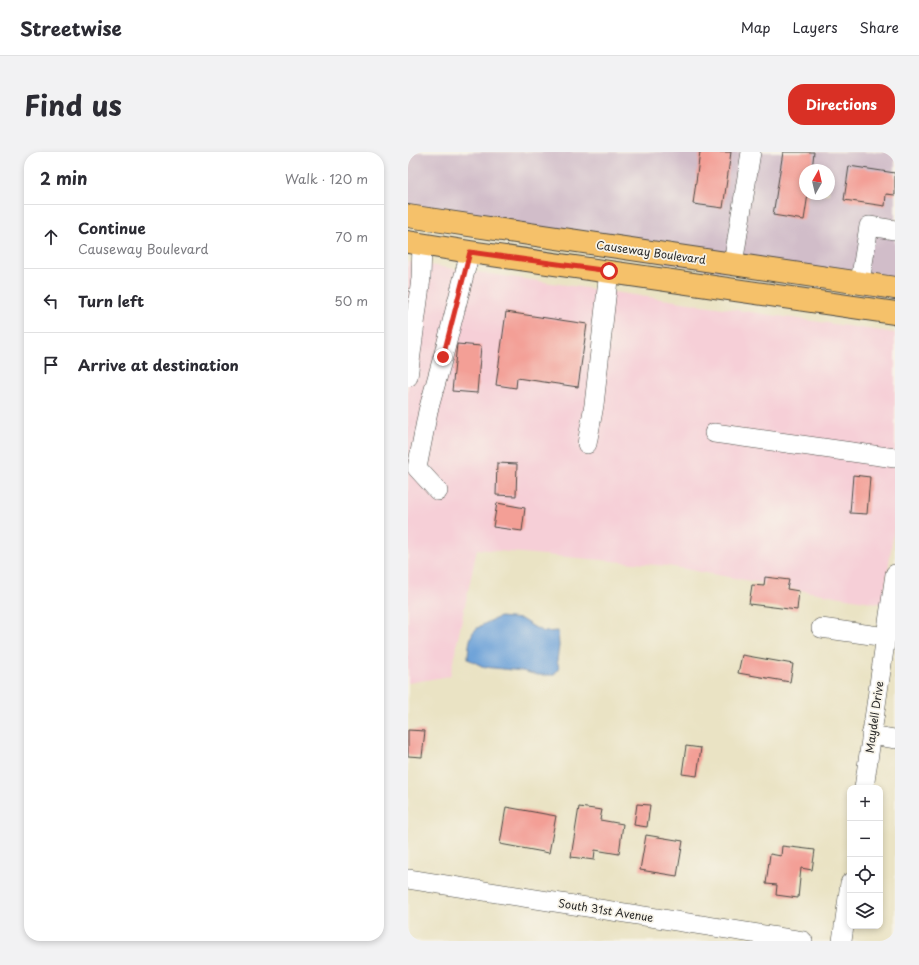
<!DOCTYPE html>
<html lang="en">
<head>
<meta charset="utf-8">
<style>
	:root { --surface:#fff; --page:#f2f2f3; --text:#2b2b33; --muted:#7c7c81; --line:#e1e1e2; --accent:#d93025 }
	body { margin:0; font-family:"Playpen Sans",sans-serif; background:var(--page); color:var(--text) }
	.controls { position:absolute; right:12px; bottom:12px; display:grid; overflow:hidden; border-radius:8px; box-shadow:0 2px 6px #0003 }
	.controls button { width:36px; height:36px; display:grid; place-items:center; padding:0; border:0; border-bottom:1px solid var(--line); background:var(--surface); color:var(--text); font:20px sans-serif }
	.compass { position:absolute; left:391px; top:12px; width:36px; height:36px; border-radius:50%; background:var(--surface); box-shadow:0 2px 6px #0003; rotate:8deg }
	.stop { position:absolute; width:12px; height:12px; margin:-9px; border:3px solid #d93025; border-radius:50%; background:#fff }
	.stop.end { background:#d93025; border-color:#fff; box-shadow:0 1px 4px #0008 }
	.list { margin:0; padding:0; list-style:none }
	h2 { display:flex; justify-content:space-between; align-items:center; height:52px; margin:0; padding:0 16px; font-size:17px }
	h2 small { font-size:13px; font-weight:400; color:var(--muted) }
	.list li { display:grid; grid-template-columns:26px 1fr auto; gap:12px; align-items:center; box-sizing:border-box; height:64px; padding:0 16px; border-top:1px solid var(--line) }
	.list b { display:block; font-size:15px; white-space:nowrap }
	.list p { margin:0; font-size:13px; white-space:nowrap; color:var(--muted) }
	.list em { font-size:13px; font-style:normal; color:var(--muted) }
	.icon { flex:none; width:22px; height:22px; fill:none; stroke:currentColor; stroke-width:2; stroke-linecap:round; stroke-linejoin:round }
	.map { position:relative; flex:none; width:487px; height:789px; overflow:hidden; border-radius:16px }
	header { display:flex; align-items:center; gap:24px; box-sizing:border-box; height:56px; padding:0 20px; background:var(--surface); border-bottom:1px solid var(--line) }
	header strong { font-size:19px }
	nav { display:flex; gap:22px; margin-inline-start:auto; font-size:14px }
	.intro { display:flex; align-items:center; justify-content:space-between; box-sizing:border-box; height:96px; padding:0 24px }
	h1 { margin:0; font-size:28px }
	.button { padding:10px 18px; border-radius:16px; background:var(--accent); color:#fff; font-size:14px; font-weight:700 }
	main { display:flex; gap:24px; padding:0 24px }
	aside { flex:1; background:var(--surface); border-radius:16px; box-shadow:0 2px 6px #0003 }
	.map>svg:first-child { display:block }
	.built { fill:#f6cfd7 }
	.industrial { fill:#d1bdc9; fill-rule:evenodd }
	.water { fill:#6ba0d8; stroke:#4b6682 }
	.building { fill:#f39f96 }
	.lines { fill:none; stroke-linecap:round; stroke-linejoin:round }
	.minor-casing { stroke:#484742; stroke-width:20 }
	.major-casing { stroke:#484742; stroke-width:24 }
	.minor { stroke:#fff; stroke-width:19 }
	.major { stroke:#f5c16b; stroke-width:22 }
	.route { stroke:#d93025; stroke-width:5 }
	.labels { text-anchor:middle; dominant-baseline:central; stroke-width:3.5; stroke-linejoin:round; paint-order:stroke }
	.street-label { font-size:11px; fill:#2b2b2b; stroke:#f7f3e8 }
</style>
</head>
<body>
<header>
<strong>Streetwise</strong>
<nav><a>Map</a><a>Layers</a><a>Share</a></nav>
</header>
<div class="intro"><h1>Find us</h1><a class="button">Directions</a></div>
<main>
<aside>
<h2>2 min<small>Walk · 120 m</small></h2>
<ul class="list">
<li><svg class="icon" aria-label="ahead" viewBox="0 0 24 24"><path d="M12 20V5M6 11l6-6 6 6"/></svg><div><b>Continue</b><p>Causeway Boulevard</p></div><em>70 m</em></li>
<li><svg class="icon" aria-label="left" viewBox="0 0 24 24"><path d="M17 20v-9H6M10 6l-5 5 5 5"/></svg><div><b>Turn left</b></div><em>50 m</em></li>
<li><svg class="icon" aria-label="arrive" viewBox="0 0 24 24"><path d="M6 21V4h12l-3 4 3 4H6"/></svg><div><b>Arrive at destination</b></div></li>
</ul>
</aside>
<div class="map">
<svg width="487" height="789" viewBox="0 0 487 789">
	<rect width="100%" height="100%" fill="#f7f3e8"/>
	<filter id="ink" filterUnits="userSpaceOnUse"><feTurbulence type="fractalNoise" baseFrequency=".025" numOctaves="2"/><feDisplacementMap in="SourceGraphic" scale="8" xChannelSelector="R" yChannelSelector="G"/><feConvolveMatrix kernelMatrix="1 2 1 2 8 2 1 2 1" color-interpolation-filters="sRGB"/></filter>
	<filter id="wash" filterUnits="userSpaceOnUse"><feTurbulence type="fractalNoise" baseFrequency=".012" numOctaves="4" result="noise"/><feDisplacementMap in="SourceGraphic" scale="16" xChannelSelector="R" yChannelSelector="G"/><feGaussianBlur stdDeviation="0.9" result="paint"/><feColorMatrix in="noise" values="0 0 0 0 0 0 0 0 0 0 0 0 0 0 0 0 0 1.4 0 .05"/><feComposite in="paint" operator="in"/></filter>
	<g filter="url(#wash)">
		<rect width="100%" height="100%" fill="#eae3c4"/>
		<path class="built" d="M0,110L487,181V371L475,452L391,438L260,414L69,397L42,524L0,531Z"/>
		<path class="industrial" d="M0,0H487V146L0,71ZM397,18H421V42H397Z"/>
		<path class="water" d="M92,465L113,467L126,475L136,480L150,479L151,494L149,508L151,516L146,523H130L114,519L76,515L60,507C60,500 61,485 66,479C72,473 84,468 92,465Z"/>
		<g id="blocks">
			<g class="building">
				<path d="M292,0H323L315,56L285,52Z"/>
				<path d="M375,0H406L404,18H397V42H400L396,68L365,63Z"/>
				<path d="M441,14L487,21V43L478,42L477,54L436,48Z"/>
				<path d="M98,160L179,172L170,235L109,226L108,236L88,233Z"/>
				<path d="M49,192L73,194L69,241L44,239Z"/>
				<path d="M89,311L109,312L108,344L88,343Z"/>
				<path d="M445,323L462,325L459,362L442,361Z"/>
				<path d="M89,351L117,356L114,379L85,375Z"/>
				<path d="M357,425L381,428L379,437L391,439L389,458L341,452L344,433L356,434Z"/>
				<path d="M334,503L385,512L382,530L330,521Z"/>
				<path d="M0,578L17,579L14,605L0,604Z"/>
				<path d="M278,594L293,596L289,624L274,622Z"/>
				<path d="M229,652L242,653L239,675L226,673Z"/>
				<path d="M98,655L148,664L141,701L92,692Z"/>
				<path d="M171,655L194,658L192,668L215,672L211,702L187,698L186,708L163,705Z"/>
				<path d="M238,683L275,689L269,724L232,718Z"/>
				<path d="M374,694L407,698L404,718L393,716L390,746L368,743L369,733L358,732L362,702L373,704Z"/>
			</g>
		</g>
	</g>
	<g filter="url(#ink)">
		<use href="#blocks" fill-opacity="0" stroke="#484742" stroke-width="1"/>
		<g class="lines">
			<g class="minor-casing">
				<g id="minor">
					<path d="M325,112L343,0"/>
					<path d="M452,130L461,74L487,78"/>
					<path d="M0,225L13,126L14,92"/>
					<path d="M306,281L487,306"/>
					<path d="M179,292L186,253L201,119"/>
					<path d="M30,339L9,316L20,259L35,205L62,100"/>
					<path d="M413,476L478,485"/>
					<path d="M463,583L487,587"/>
					<path d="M456,636L487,422"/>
					<path d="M0,727L395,789"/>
					<path d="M434,789L442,731"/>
				</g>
			</g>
			<g class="major-casing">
				<g id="major">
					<path d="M0,64L487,136"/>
					<path d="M0,90L62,100L487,161"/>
				</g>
			</g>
			<use href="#minor" class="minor"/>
			<use href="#major" class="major"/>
		</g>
	</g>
	<g class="lines" filter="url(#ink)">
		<path class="route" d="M35,205L62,100L201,119"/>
	</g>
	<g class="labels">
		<g class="street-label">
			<text transform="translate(243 100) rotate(8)">Causeway Boulevard</text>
			<text transform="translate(466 565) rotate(-82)">Maydell Drive</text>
			<text transform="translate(198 758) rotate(9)">South 31st Avenue</text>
		</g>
	</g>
</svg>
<div class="controls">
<button>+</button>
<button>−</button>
<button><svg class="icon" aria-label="locate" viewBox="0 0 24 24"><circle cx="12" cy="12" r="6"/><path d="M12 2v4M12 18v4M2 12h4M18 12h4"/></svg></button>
<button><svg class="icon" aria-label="layers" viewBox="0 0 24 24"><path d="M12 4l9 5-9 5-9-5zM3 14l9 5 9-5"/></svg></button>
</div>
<svg class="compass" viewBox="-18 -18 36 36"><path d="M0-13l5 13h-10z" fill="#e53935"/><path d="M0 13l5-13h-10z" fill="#7c7c81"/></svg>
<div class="stop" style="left:201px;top:119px"></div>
<div class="stop end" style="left:35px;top:205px"></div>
</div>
</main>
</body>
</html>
